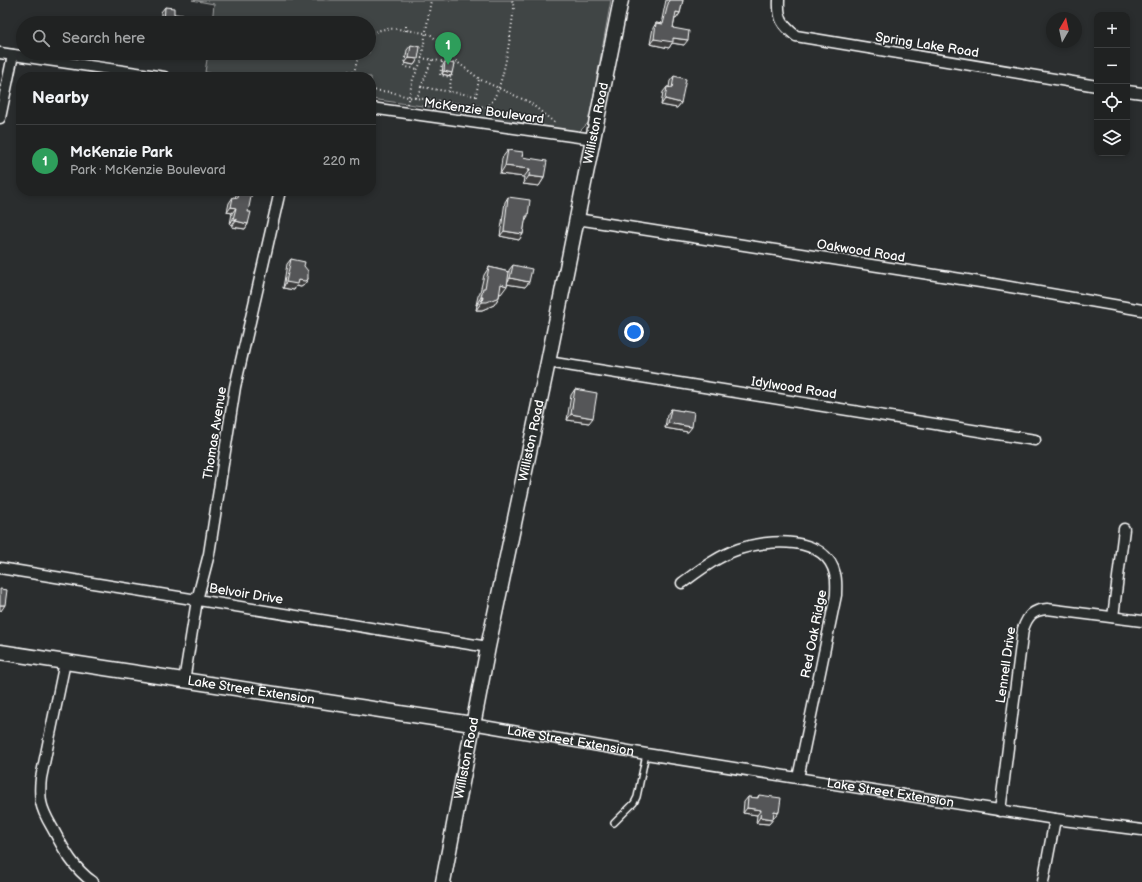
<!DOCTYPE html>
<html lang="en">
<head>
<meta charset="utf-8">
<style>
	:root { --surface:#202222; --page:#282a2a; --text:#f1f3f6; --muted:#a2a4a5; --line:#3d3f40; --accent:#ffd166 }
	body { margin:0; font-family:"Balsamiq Sans",sans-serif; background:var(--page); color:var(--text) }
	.controls { position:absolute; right:12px; top:12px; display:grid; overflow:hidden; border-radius:8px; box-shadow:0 2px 6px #0003 }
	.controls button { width:36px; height:36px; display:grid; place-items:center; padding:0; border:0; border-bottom:1px solid var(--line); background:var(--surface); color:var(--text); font:20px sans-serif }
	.compass { position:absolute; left:1046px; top:12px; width:36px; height:36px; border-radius:50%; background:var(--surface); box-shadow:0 2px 6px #0003; rotate:9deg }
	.you { position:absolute; left:634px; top:332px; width:14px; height:14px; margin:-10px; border:3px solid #fff; border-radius:50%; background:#1a73e8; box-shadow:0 0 0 6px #1a73e833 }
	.badge { display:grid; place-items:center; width:26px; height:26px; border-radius:50%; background:var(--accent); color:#fff; font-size:13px; font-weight:700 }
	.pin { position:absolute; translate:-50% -33px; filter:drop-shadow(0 1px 2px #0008) }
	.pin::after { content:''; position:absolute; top:21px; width:14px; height:12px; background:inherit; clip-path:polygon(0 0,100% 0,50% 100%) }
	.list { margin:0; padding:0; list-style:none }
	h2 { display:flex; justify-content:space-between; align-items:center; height:52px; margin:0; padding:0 16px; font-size:17px }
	h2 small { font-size:13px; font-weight:400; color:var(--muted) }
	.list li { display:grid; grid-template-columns:26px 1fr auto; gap:12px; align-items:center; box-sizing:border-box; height:72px; padding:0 16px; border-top:1px solid var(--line) }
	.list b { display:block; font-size:15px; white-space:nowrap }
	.list p { margin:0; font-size:13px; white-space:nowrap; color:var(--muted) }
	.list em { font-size:13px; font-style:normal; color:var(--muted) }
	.icon { flex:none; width:22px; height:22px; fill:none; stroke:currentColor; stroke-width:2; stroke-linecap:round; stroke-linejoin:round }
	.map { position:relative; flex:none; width:1142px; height:882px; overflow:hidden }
	.search { position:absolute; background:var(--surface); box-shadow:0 2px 6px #0003; left:16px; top:16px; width:360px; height:44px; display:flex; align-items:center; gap:10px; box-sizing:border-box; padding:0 14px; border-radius:22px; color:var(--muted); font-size:15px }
	.panel { position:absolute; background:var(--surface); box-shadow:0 2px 6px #0003; left:16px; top:72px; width:360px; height:124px; border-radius:16px }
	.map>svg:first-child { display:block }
	.green { fill:#414445; stroke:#a0a2a2 }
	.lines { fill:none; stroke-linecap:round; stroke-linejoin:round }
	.lane-casing { stroke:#fff; stroke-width:8 }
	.street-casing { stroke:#fff; stroke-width:13 }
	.secondary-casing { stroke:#fff; stroke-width:17 }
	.path { stroke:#fff; stroke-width:2; stroke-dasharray:1 3; stroke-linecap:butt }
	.lane { stroke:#2a2d2e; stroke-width:5 }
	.street { stroke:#2a2d2e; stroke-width:10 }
	.secondary { stroke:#2a2d2e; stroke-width:14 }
	.wall { fill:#494b4c; stroke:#fff }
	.shaded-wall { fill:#3c3d3e; stroke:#fff }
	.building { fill:#555758; stroke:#fff }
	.labels { text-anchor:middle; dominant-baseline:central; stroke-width:3; stroke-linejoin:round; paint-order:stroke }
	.street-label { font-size:13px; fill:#fff; stroke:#2a2d2e }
</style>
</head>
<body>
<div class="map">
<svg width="1142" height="882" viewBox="0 0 1142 882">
	<rect width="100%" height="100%" fill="#2a2d2e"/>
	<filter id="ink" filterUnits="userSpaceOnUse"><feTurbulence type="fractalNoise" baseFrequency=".025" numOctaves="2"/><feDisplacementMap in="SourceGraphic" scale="8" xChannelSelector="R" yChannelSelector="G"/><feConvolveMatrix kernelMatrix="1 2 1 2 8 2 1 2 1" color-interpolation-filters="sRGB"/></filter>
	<g filter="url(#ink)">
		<path class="green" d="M192,0H611L589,122L579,132L468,118L466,112L371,99V77H227L205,72L208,53H369V23H212L214,4Z"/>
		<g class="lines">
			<g class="lane-casing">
				<path id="lane" d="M614,823L634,803L637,797L646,754"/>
			</g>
			<g class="street-casing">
				<g id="street">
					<path d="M779,0C778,19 782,25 796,36L1097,86"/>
					<path d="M0,53L164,77"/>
					<path d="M1127,91L1142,93"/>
					<path d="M371,108L593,139"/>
					<path d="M0,118L13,55"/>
					<path d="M577,219L993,284L1142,310"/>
					<path d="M548,362L1035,440"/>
					<path d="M0,568L488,647"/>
					<path d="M682,583C700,570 718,556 739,549C768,539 826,535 835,574C837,581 836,588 836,595L798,778"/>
					<path d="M1113,617L1124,529"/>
					<path d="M65,662L41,778C40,786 40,794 41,802C43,813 49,822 54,831C64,850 74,869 93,882"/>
					<path d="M184,681L197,600L209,554L235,387L280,191"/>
					<path id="s1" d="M472,724L646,754L1055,819L1142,830"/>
					<path d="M1000,811L1023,629C1028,615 1033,610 1047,609L1142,621"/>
					<path d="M1043,882L1055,819"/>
				</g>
			</g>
			<g class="secondary-casing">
				<g id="secondary">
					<path id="s2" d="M0,652L472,724"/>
					<path id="s3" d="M443,882L488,647L548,362L621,0"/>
				</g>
			</g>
			<g class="path">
				<path d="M406,31V26"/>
				<path d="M369,36C383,23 408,31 425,33L431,35L438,41L457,62L481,80L529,102L555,123"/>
				<path d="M405,57L404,64L406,67L418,69"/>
				<path d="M421,58L453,63L457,62"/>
				<path d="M432,60L421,87L476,96L479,79"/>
				<path d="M442,62L440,75L451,77"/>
				<path d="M348,71L354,73L358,77"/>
				<path d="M354,73L359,53"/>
				<path d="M371,90L391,92L408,97L486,107C504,98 511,28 514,8L512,0"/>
				<path d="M449,92L452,73"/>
				<path d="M415,98L419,94L421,87"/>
				<path d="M407,104L413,79L421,62L431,0"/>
			</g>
			<use href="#lane" class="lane"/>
			<use href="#street" class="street"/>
			<use href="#secondary" class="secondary"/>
		</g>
		<g class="wall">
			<path d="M666,0H683L680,13L676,19L675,18L673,28L684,45L672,43L669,48L650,44L653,28L656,23L661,24Z"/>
			<path d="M165,7L174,14L196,23H161V12Z"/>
			<path d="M411,45L418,59L414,65L405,63L407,50Z"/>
			<path d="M445,62L451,76L442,74L443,65Z"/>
			<path d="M674,76L681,103L677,108L661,105L663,92L667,87H669L670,81Z"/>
			<path d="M508,150L522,157L544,178L539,186L523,184L524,177L500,174L502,158Z"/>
			<path d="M239,191H247L248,224L245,229L232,227V225L230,224L232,213L227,212L229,203L233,197L235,198L236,195Z"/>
			<path d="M508,197L528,216L525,221L523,234L519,240L500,236L505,202Z"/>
			<path d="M291,259L304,266L308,279L304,285L301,287L296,286L294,290L283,288L287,264Z"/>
			<path d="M513,265L529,282L525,287L507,284L501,294L500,293L499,297L494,305L482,310H476L477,305H476L478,296L480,292L484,275L489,267L509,272V270Z"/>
			<path d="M575,389L589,423L567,420L571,395Z"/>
			<path d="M671,409L682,411L683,410L688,432L665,428L667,415Z"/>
			<path d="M759,795L779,812L775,817H773V819L769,824L756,823L757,815L743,813L744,802L748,797L757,798Z"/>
		</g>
		<g class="shaded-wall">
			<path d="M676,12L680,13L676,19L672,18Z"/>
			<path d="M673,38L688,40L684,45L672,43L669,48L650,44L654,39Z"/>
			<path d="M409,58L418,59L414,65L405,63Z"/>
			<path d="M444,71L452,73L451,76L442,74Z"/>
			<path d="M665,99L681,103L677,108L661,105Z"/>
			<path d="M505,166L530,169L524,177L500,174Z"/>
			<path d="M529,176L544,178L539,186L523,184Z"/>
			<path d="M231,207L236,208L232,213L227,212Z"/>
			<path d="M233,219H236L232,225L230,224Z"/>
			<path d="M236,221L248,224L245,229L232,227Z"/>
			<path d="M504,231L523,234L519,240L500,236Z"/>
			<path d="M510,278L529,282L525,287L506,284Z"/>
			<path d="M308,279L304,285L301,287L296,286L294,290L283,288L286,282Z"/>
			<path d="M501,284L507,286L501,294L496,292Z"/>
			<path d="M481,297H483L477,305H476Z"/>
			<path d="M499,297L494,305L482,310H476L482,302Z"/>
			<path d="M571,414L593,418L589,423L567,420Z"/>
			<path d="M668,423L692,427L688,432L665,428Z"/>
			<path d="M0,605H5L1,611L0,610Z"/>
			<path d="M747,808L761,810L757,815L743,813Z"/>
			<path d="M774,811L779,812L775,817H770Z"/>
			<path d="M760,817L773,819L769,824L756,823Z"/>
		</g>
		<g class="building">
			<path d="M669,0H683L680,13L676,12L673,28L689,31L688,40L673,38V42L654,39L656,23L663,24Z"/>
			<path d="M165,7L174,8V14L196,16V23H164Z"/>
			<path d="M411,45L420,47L418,59L409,58Z"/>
			<path d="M445,62L454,64L452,73L444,71Z"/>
			<path d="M674,76L686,79L681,103L665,99L667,87L672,88Z"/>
			<path d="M508,150L523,152L522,157L547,161L544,178L529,176L530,169L505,166Z"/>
			<path d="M239,191H247L252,192L248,212H251L248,224L236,221V219H233L236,208L231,207L233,197L238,198Z"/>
			<path d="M508,197L530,200L528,216H526L523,234L504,231Z"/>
			<path d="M291,259L305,262L304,266L308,271V279L305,281L298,280L297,284L286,282Z"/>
			<path d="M513,265L532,269L529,282L510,278Z"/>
			<path d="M489,267L509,272L507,286L501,284L499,297L487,302H482L483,297H481L483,288H485Z"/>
			<path d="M575,389L597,393L593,418L571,414Z"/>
			<path d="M671,409L683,411V410L694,412L692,427L668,423Z"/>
			<path d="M0,589L7,590L5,605H0Z"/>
			<path d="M759,795L781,798L779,812L774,811L773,819L760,817L761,810L747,808L748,797L758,798Z"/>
		</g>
	</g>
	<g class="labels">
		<g class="street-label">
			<text transform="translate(927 45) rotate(9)">Spring Lake Road</text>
			<text transform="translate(484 111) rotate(8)">McKenzie Boulevard</text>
			<text stroke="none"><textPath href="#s3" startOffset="774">Williston Road</textPath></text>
			<text transform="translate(861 251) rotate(9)">Oakwood Road</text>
			<text transform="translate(794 388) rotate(9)">Idylwood Road</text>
			<text transform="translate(215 433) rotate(-81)">Thomas Avenue</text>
			<text stroke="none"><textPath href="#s3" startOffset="450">Williston Road</textPath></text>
			<text transform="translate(246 594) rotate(9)">Belvoir Drive</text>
			<text transform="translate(814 634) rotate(-79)">Red Oak Ridge</text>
			<text transform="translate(1006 665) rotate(-82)">Lennell Drive</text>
			<text stroke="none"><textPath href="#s2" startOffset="254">Lake Street Extension</textPath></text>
			<text stroke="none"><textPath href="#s1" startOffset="100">Lake Street Extension</textPath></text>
			<text stroke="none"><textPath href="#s3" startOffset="126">Williston Road</textPath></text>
			<text stroke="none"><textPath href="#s1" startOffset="424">Lake Street Extension</textPath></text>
		</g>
	</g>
</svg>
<div class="controls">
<button>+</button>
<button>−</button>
<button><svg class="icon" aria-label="locate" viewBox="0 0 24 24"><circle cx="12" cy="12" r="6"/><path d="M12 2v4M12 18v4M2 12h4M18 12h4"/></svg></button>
<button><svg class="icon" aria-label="layers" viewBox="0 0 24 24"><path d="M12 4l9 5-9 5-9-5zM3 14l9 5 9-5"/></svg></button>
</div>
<svg class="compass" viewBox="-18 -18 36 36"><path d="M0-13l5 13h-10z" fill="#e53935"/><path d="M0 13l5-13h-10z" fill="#a2a4a5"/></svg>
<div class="you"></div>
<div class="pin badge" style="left:448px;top:65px;background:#2e9e5b">1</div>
<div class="search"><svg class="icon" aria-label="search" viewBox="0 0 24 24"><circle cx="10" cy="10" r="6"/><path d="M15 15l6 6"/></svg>Search here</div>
<section class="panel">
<h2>Nearby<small></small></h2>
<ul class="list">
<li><span class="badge" style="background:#2e9e5b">1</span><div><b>McKenzie Park</b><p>Park · McKenzie Boulevard</p></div><em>220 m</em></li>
</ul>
</section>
</div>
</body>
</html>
